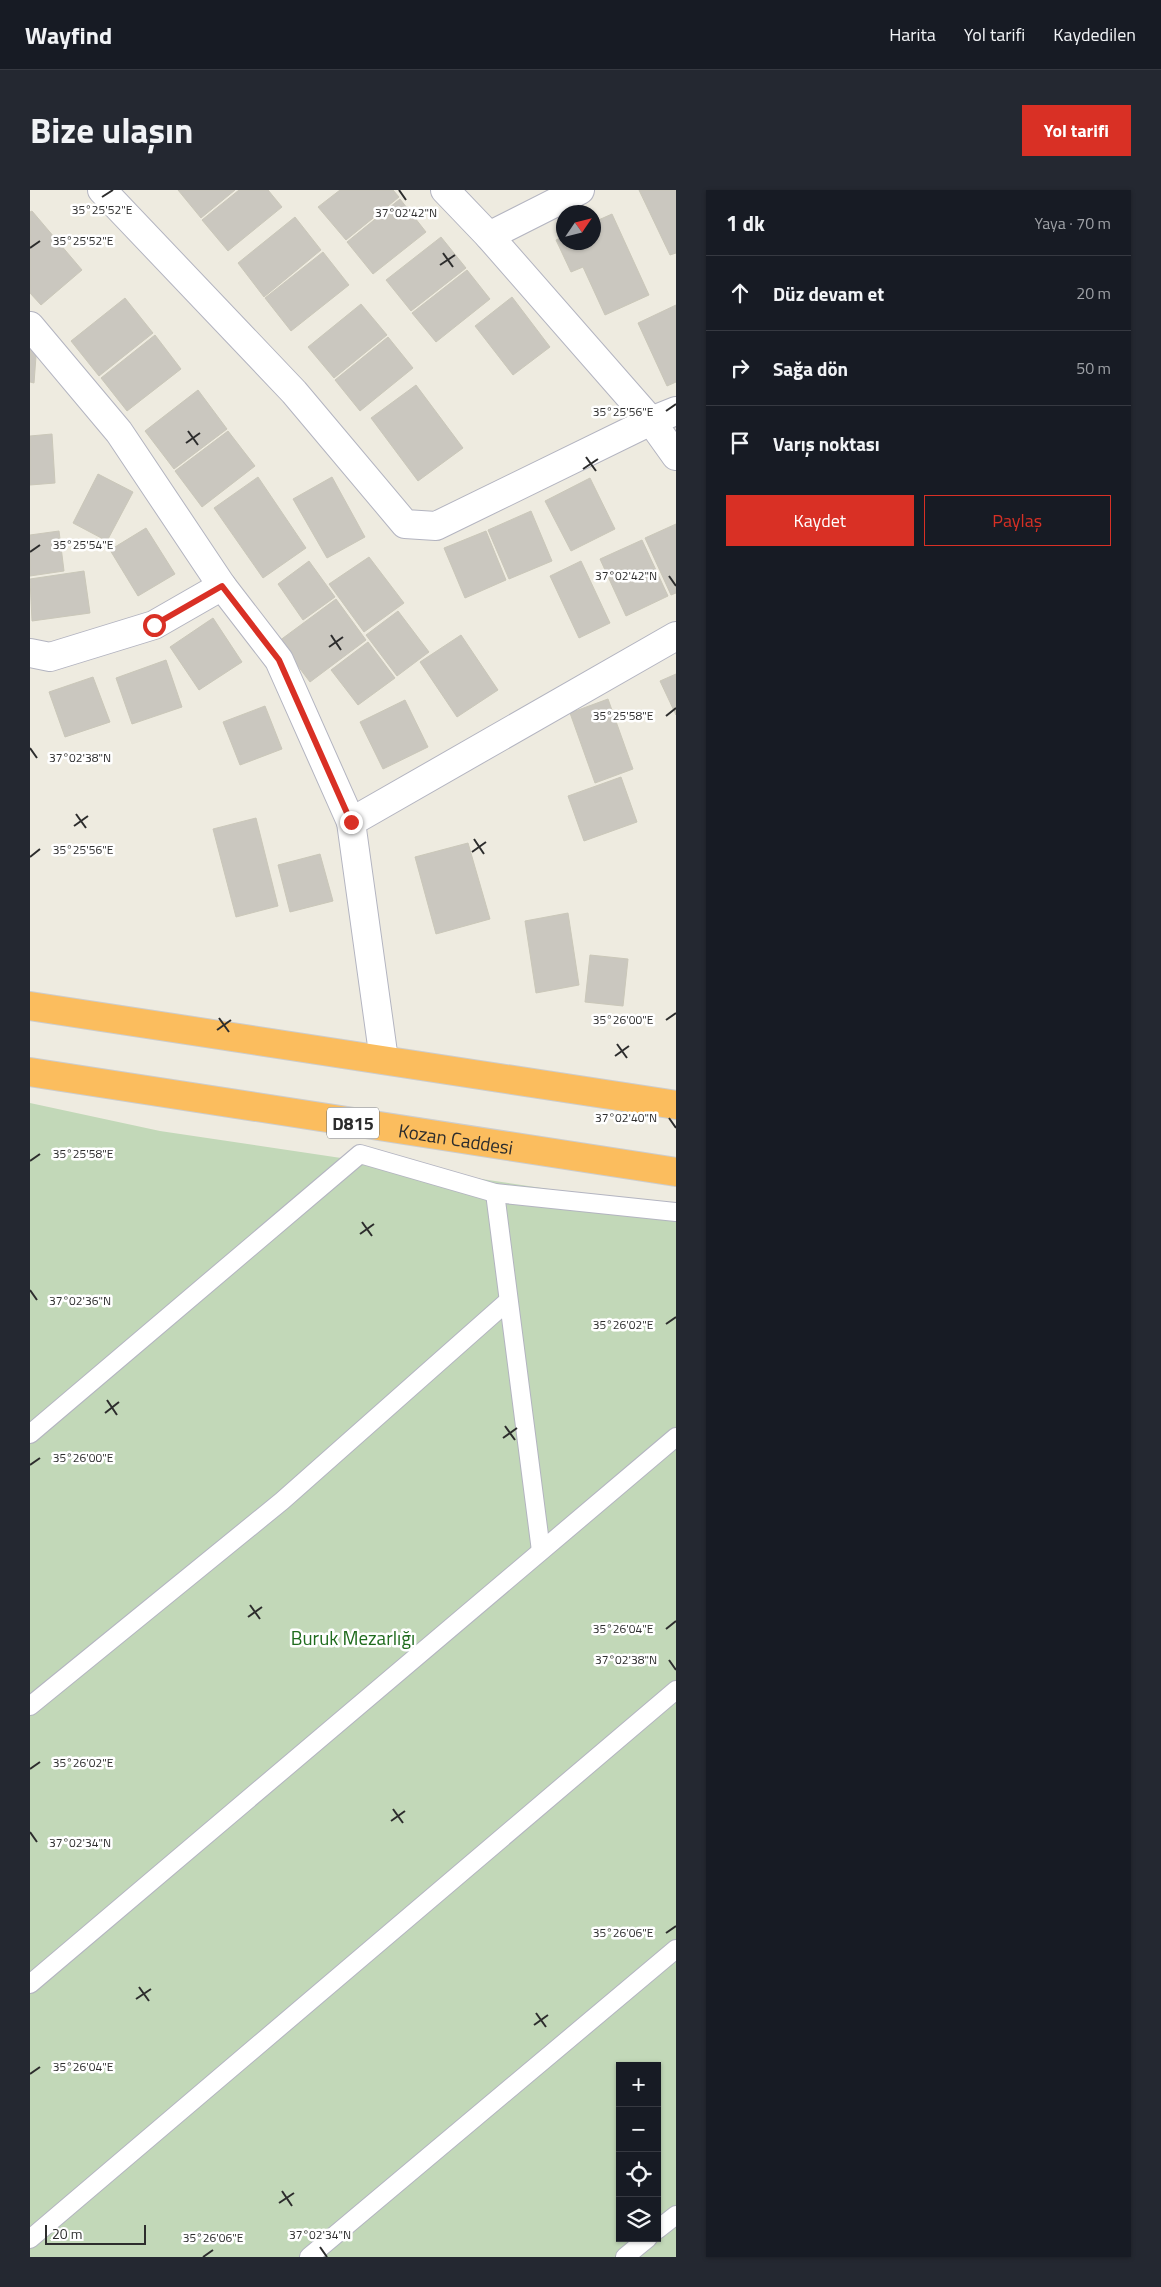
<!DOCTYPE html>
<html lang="tr">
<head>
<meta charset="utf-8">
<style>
	:root { --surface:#171b24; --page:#242831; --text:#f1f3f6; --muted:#9ea1a6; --line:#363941; --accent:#d93025 }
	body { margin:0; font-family:"Titillium Web",sans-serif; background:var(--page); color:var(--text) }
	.controls { position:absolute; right:15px; bottom:15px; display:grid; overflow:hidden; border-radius:0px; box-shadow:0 1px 4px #0004 }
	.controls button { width:45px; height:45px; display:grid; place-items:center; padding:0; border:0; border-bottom:1px solid var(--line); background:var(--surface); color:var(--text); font:25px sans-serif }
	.compass { position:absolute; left:526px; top:15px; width:45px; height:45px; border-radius:50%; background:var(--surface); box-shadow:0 1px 4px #0004; rotate:55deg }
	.scale { position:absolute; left:15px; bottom:12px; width:101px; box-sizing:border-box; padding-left:5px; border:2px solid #2d2d2d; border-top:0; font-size:14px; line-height:18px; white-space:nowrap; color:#2d2d2d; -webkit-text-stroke:4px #fff; paint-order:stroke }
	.stop { position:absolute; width:15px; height:15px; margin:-11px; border:4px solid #d93025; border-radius:50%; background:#fff }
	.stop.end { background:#d93025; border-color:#fff; box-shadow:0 1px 5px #0008 }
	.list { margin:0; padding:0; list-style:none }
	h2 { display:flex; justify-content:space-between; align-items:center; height:65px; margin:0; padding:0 20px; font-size:21px }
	h2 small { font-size:16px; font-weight:400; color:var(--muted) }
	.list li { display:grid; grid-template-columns:32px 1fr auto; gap:15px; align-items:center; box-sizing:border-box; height:75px; padding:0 20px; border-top:1px solid var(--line) }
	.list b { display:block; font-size:19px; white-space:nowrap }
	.list em { font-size:16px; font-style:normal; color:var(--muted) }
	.actions { display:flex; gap:10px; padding:15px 20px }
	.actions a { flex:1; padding:11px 0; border:1px solid var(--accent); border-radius:0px; text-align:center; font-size:18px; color:var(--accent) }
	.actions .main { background:var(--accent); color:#fff }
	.icon { flex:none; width:28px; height:28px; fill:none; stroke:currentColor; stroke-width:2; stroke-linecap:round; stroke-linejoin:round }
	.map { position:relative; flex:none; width:646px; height:2067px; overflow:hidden; border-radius:0px }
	header { display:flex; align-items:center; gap:30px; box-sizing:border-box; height:70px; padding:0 25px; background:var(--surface); border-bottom:1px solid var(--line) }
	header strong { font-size:24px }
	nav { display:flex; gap:28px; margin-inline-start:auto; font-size:18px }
	.intro { display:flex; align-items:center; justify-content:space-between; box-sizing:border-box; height:120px; padding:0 30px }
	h1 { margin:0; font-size:35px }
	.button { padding:12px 22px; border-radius:0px; background:var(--accent); color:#fff; font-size:18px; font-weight:700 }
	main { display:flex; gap:30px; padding:0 30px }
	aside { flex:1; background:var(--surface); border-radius:0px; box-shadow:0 1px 4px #0004 }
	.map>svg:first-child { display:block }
	.cemetery { fill:#c2d8b8; fill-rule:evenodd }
	.building { fill:#cac7bf; stroke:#cac7b9 }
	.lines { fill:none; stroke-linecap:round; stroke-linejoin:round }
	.lane-casing { stroke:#b3b4c0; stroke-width:20 }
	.street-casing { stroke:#b3b4c0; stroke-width:30 }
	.highway-casing { stroke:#cdcdcd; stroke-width:30 }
	.lane { stroke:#fff; stroke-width:18 }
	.street { stroke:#fff; stroke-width:28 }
	.highway { stroke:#fbbd5e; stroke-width:28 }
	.route { stroke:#d93025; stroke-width:6 }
	.ticks { fill:none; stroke:#2d2d2d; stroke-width:2 }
	.labels { text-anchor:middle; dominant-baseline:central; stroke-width:5; stroke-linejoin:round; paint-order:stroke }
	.shield { fill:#fff; stroke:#6c6c6c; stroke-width:1 }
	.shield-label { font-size:18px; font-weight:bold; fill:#2d2d2d }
	.street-label { font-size:19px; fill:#2d2d2d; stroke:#fff }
	.park-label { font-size:19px; fill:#1f6b1d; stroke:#fff }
	.ticks-label { font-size:12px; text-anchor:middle; fill:#2d2d2d; stroke:#fff; stroke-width:5; stroke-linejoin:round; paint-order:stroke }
</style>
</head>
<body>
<header>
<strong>Wayfind</strong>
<nav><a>Harita</a><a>Yol tarifi</a><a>Kaydedilen</a></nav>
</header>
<div class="intro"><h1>Bize ulaşın</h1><a class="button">Yol tarifi</a></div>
<main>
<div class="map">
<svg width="646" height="2067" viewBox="0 0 646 2067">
	<rect width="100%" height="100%" fill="#eeebe0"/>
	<path class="cemetery" d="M0,913L130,941L646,1018V2067H0ZM590,1876H627V2048H590Z"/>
	<g class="building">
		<path d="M148,0H205L171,28Z"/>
		<path d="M209,0H238L252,17L198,61L172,30Z"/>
		<path d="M310,0H363L369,7L316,50L288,17Z"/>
		<path d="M609,0H646V63L640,65Z"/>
		<path d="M370,9L396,42L343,84L317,52Z"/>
		<path d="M2,21L52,80L11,115L0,103V22Z"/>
		<path d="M582,24L619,105L575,125L553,77L541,82L526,50L534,46V52H564V32Z"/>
		<path d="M265,27L291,60L234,107L208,73Z"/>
		<path d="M411,47L436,78L381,121L356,90Z"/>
		<path d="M293,62L319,95L261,141L235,108Z"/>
		<path d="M437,80L460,109L406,152L382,123Z"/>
		<path d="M482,107L520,157L483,185L445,136Z"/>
		<path d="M95,108L123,143L69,186L41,151Z"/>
		<path d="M331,114L357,145L304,188L278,157Z"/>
		<path d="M646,115V192L637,196L608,133Z"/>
		<path d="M125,145L151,179L97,221L71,188Z"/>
		<path d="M358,147L383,178L330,221L305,190Z"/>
		<path d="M0,152L7,153L4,193L0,192Z"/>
		<path d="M386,195L433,258L388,291L341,228Z"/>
		<path d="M168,200L197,239L144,279L115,241Z"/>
		<path d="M198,241L225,276L172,317L145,281Z"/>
		<path d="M22,244L25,293L0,295V246Z"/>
		<path d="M68,284L103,302L77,351L43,333Z"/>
		<path d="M228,287L276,358L233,388L184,318Z"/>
		<path d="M302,287L335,347L297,368L263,309Z"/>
		<path d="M560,288L585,339L541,361L515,311Z"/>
		<path d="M501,321L522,371L479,389L458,340Z"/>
		<path d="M646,334V403L641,405L615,348Z"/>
		<path d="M116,338L145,384L108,406L80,360Z"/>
		<path d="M29,341L34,381L0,386V345Z"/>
		<path d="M456,341L476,390L435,408L414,358Z"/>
		<path d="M612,350L638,406L596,426L570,369Z"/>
		<path d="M339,367L374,413L334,442L299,394Z"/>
		<path d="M279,371L305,407L273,430L248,394Z"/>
		<path d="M551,371L580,433L549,448L520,386Z"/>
		<path d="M54,381L60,423L2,431L0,389Z"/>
		<path d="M306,409L336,450L280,492L249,451Z"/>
		<path d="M368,421L399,462L367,486L336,445Z"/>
		<path d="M183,428L212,472L169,500L140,457Z"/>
		<path d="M431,445L468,500L427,527L390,472Z"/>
		<path d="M338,452L365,488L328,515L301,480Z"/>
		<path d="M136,470L152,517L102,534L86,488Z"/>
		<path d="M646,484V525L630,491Z"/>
		<path d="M63,487L80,532L35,547L19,502Z"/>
		<path d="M578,509L603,579L565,593L540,523Z"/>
		<path d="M375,510L398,557L353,579L330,532Z"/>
		<path d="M235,516L252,559L210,575L193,532Z"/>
		<path d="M591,587L607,632L554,651L538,606Z"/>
		<path d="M226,628L248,716L206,727L183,639Z"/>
		<path d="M438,653L460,729L406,744L385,667Z"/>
		<path d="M290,664L303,711L260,722L248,675Z"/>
		<path d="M538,723L549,795L506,803L495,731Z"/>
		<path d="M560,765L598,769L593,816L555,812Z"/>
	</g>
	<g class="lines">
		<g class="lane-casing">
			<g id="lane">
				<path d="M465,1003L511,1361"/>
				<path d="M0,1244L330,964L465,1003L646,1022"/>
				<path d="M0,1516L252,1311L478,1111"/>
				<path d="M0,1794L646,1247"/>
				<path d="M627,2040L646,2025"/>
				<path d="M0,2049L646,1500"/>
				<path d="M279,2067L646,1759"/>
				<path d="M595,2067L618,2048"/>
			</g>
		</g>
		<g class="street-casing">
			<g id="street">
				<path d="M72,0L264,202L375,334L406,336L621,231L646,221"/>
				<path d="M415,0L459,46L621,231L646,266"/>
				<path d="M459,46L550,0"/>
				<path d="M0,136L89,242L192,396L249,470L321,632"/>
				<path d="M0,463L20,467L124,435L192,396"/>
				<path d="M354,870L321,632L646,446"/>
			</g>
		</g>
		<g class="highway-casing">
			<g id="highway">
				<path d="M0,816L646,915"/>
				<path id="s1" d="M0,882L646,982"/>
			</g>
		</g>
		<use href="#lane" class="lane"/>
		<use href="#street" class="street"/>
		<use href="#highway" class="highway"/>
	</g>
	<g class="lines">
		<path class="route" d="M124,435L192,396L249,470L321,632"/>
	</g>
	<path class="ticks" d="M369,0L376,10M72,7L83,0M0,58L10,51M413,63L423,77M410,75L425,65M636,221L646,214M158,241L168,255M156,253L170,243M556,267L566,281M553,279L568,269M0,362L10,355M639,386L646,396M301,445L311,460M299,457L313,447M636,526L646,518M0,558L7,568M46,624L56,638M44,636L58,626M444,649L454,664M442,662L456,652M0,667L10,659M189,828L199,842M636,830L646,823M187,840L201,830M587,854L597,868M585,866L599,856M639,928L646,938M0,971L10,964M332,1032L342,1046M330,1044L344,1034M0,1100L7,1110M636,1134L646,1127M77,1210L87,1225M75,1223L89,1212M475,1236L485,1250M473,1248L487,1238M0,1275L10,1268M220,1415L230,1429M218,1427L232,1417M636,1439L646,1431M639,1470L646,1480M0,1579L10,1572M363,1619L373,1633M361,1631L375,1621M0,1642L7,1652M636,1743L646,1736M109,1797L119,1811M106,1809L121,1799M506,1823L516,1837M504,1835L518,1825M0,1884L10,1877M252,2001L262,2016M249,2013L264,2003M290,2057L297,2067M173,2067L183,2060"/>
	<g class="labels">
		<rect class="shield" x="297" y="917.5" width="52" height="31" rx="4"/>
		<g class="shield-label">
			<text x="323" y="933">D815</text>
		</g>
		<g class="street-label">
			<text stroke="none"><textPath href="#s1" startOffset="431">Kozan Caddesi</textPath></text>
		</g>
		<g class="park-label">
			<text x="323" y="1447">Buruk Mezarlığı</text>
		</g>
	</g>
	<g class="ticks-label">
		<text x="72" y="24">35°25'52"E</text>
		<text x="376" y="27">37°02'42"N</text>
		<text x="53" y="55">35°25'52"E</text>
		<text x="593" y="226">35°25'56"E</text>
		<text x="53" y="359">35°25'54"E</text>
		<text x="596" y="390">37°02'42"N</text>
		<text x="593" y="530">35°25'58"E</text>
		<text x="50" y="572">37°02'38"N</text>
		<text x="53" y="664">35°25'56"E</text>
		<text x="593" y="834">35°26'00"E</text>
		<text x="596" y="932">37°02'40"N</text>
		<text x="53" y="968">35°25'58"E</text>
		<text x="50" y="1115">37°02'36"N</text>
		<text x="593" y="1139">35°26'02"E</text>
		<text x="53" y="1272">35°26'00"E</text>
		<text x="593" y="1443">35°26'04"E</text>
		<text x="596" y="1474">37°02'38"N</text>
		<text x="53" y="1577">35°26'02"E</text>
		<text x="50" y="1657">37°02'34"N</text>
		<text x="593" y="1747">35°26'06"E</text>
		<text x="53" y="1881">35°26'04"E</text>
		<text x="290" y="2049">37°02'34"N</text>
		<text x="183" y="2052">35°26'06"E</text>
	</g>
</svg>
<div class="controls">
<button>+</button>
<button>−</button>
<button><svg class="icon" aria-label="locate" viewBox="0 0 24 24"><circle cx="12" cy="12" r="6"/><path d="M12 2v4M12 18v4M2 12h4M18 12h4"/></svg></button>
<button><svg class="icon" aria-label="layers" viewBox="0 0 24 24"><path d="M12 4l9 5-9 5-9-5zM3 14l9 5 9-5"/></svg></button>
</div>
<svg class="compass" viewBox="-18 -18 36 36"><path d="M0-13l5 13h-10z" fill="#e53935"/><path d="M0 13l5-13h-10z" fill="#9ea1a6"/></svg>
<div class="scale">20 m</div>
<div class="stop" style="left:124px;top:435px"></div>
<div class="stop end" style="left:321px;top:632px"></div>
</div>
<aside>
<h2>1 dk<small>Yaya · 70 m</small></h2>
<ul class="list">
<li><svg class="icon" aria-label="ahead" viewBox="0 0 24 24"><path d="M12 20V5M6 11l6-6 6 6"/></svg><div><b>Düz devam et</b></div><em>20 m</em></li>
<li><svg class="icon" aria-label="right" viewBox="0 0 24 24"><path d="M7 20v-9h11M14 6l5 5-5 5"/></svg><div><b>Sağa dön</b></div><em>50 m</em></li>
<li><svg class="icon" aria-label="arrive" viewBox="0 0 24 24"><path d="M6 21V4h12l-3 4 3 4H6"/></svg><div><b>Varış noktası</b></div></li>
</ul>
<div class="actions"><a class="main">Kaydet</a><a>Paylaş</a></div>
</aside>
</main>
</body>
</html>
